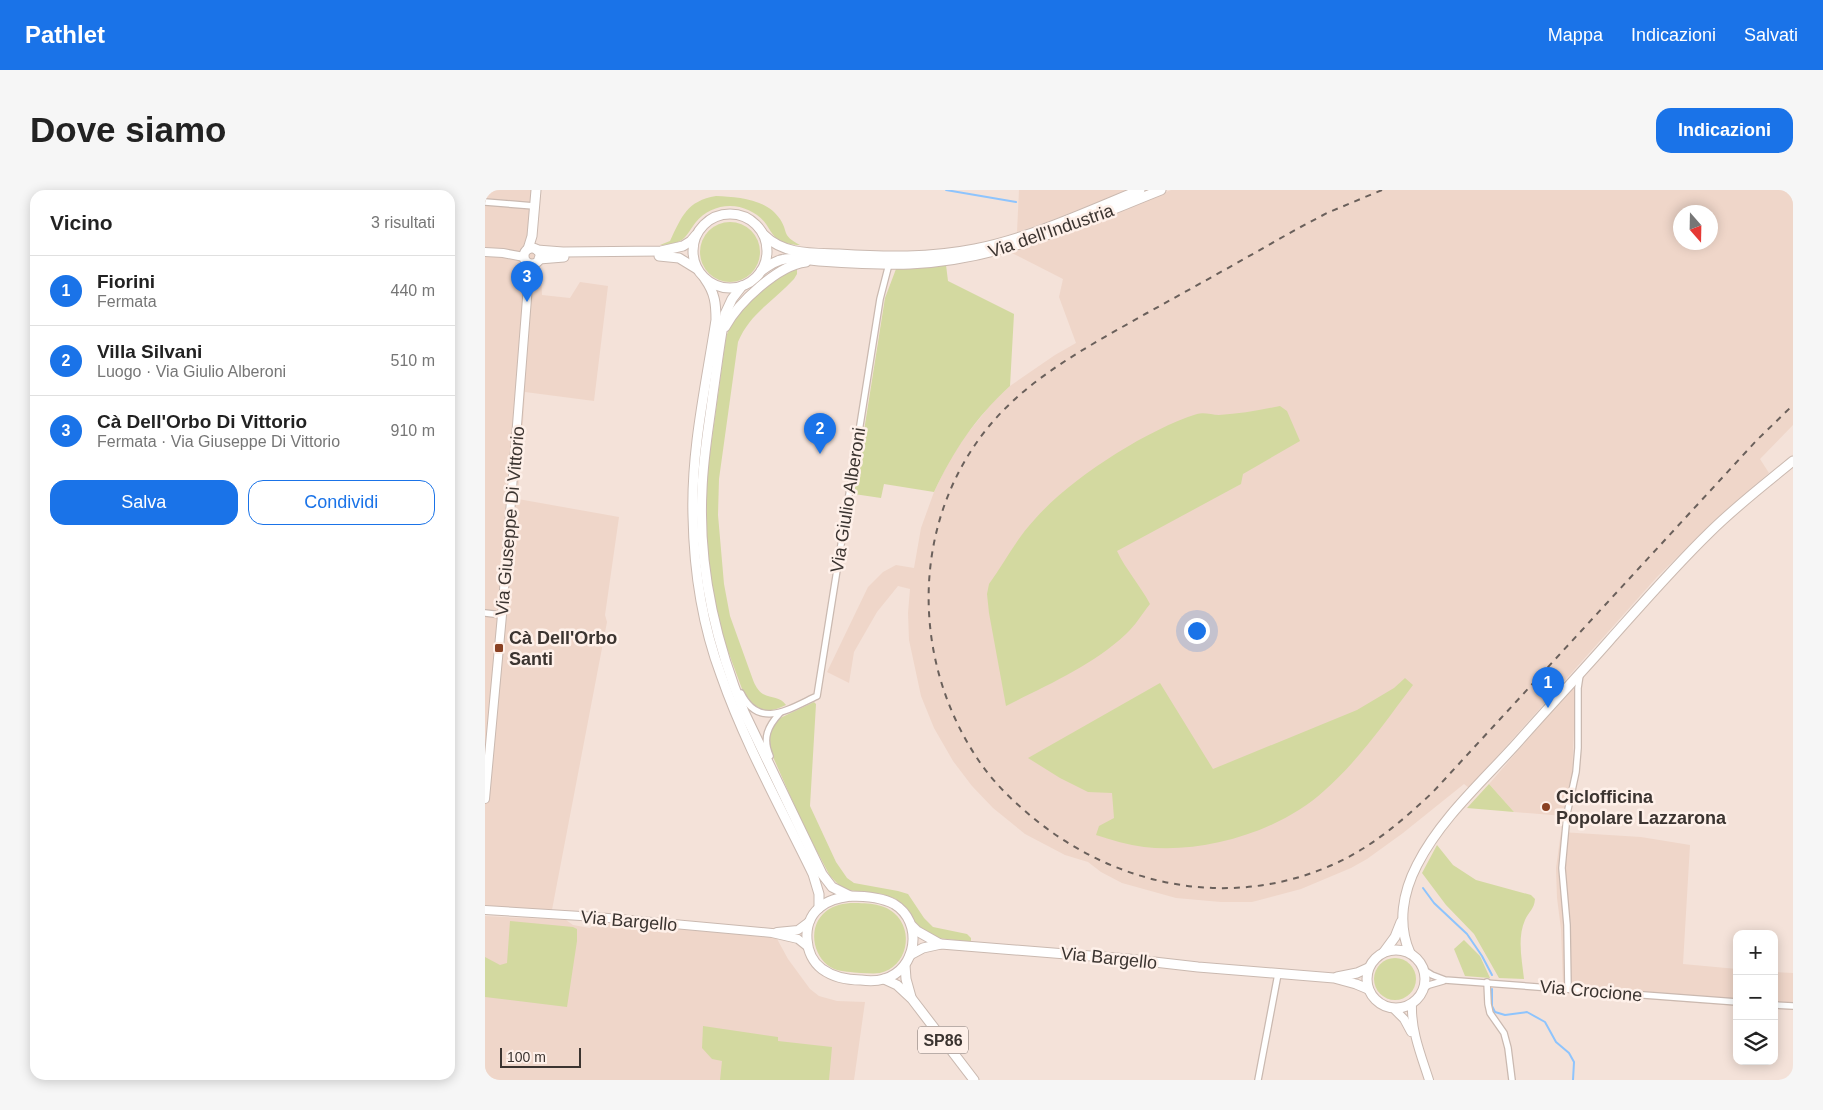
<!DOCTYPE html>
<html lang="it">
<head>
<meta charset="utf-8">
<style>
	:root { --surface:#fff; --page:#f6f6f6; --text:#222; --muted:#767676; --line:#e0e0e0; --accent:#1a73e8 }
	body { margin:0; font-family:Helvetica,sans-serif; background:var(--page); color:var(--text) }
	.controls { position:absolute; right:15px; bottom:15px; display:grid; overflow:hidden; border-radius:10px; box-shadow:0 2px 12px #0003 }
	.controls button { width:45px; height:45px; display:grid; place-items:center; padding:0; border:0; border-bottom:1px solid var(--line); background:var(--surface); color:var(--text); font:25px sans-serif }
	.compass { position:absolute; left:1188px; top:15px; width:45px; height:45px; border-radius:50%; background:var(--surface); box-shadow:0 2px 12px #0003; rotate:160deg }
	.scale { position:absolute; left:15px; bottom:12px; width:81px; box-sizing:border-box; padding-left:5px; border:2px solid #3b3430; border-top:0; font-size:14px; line-height:18px; white-space:nowrap; color:#3b3430; -webkit-text-stroke:4px #fef0e9; paint-order:stroke }
	.you { position:absolute; left:711px; top:440px; width:18px; height:18px; margin:-12px; border:4px solid #fff; border-radius:50%; background:#1a73e8; box-shadow:0 0 0 8px #1a73e833 }
	.badge { display:grid; place-items:center; width:32px; height:32px; border-radius:50%; background:var(--accent); color:#fff; font-size:16px; font-weight:700 }
	.pin { position:absolute; translate:-50% -41px; filter:drop-shadow(0 1px 2px #0008) }
	.pin::after { content:''; position:absolute; top:26px; width:18px; height:15px; background:inherit; clip-path:polygon(0 0,100% 0,50% 100%) }
	.list { margin:0; padding:0; list-style:none }
	h2 { display:flex; justify-content:space-between; align-items:center; height:65px; margin:0; padding:0 20px; font-size:21px }
	h2 small { font-size:16px; font-weight:400; color:var(--muted) }
	.list li { display:grid; grid-template-columns:32px 1fr auto; gap:15px; align-items:center; box-sizing:border-box; height:70px; padding:0 20px; border-top:1px solid var(--line) }
	.list b { display:block; font-size:19px; white-space:nowrap }
	.list p { margin:0; font-size:16px; white-space:nowrap; color:var(--muted) }
	.list em { font-size:16px; font-style:normal; color:var(--muted) }
	.actions { display:flex; gap:10px; padding:15px 20px }
	.actions a { flex:1; padding:11px 0; border:1px solid var(--accent); border-radius:15px; text-align:center; font-size:18px; color:var(--accent) }
	.actions .main { background:var(--accent); color:#fff }
	.icon { flex:none; width:28px; height:28px; fill:none; stroke:currentColor; stroke-width:2; stroke-linecap:round; stroke-linejoin:round }
	.map { position:relative; flex:none; width:1308px; height:890px; overflow:hidden; border-radius:15px }
	header { display:flex; align-items:center; gap:30px; box-sizing:border-box; height:70px; padding:0 25px; background:var(--accent); color:#fff }
	header strong { font-size:24px }
	nav { display:flex; gap:28px; margin-inline-start:auto; font-size:18px }
	.intro { display:flex; align-items:center; justify-content:space-between; box-sizing:border-box; height:120px; padding:0 30px }
	h1 { margin:0; font-size:35px }
	.button { padding:12px 22px; border-radius:15px; background:var(--accent); color:#fff; font-size:18px; font-weight:700 }
	main { display:flex; gap:30px; padding:0 30px }
	aside { flex:1; background:var(--surface); border-radius:15px; box-shadow:0 2px 12px #0003 }
	.map>svg:first-child { display:block }
	.built { fill:#efd6c9; fill-rule:evenodd }
	.green { fill:#d3d9a0 }
	.lines { fill:none; stroke-linecap:round; stroke-linejoin:round }
	.stream { stroke:#8ec4fd; stroke-width:2 }
	.minor-casing { stroke:#cab9b0; stroke-width:8 }
	.tertiary-casing { stroke:#cab9b0; stroke-width:10 }
	.secondary-casing { stroke:#cab9b0; stroke-width:11 }
	.primary-casing { stroke:#cab9b0; stroke-width:11 }
	.minor { stroke:#fff; stroke-width:5.5 }
	.tertiary { stroke:#fff; stroke-width:8 }
	.secondary { stroke:#fff; stroke-width:9 }
	.primary { stroke:#fff; stroke-width:9 }
	.rail { stroke:#6a605b; stroke-width:2; stroke-dasharray:6 6; stroke-linecap:butt }
	.poi-dot { fill:#8a4123; stroke:#fef0e9; stroke-width:2 }
	.labels { text-anchor:middle; dominant-baseline:central; stroke-width:5; stroke-linejoin:round; paint-order:stroke }
	.shield { fill:#fef0e9; stroke:#766c68; stroke-width:1 }
	.shield-label { font-size:16px; font-weight:bold; fill:#3b3430 }
	.street-label { font-size:18px; fill:#3b3430; stroke:#fef0e9 }
	.poi-label { font-size:18px; font-weight:bold; fill:#3b3430; stroke:#fef0e9; text-anchor:start }
</style>
</head>
<body>
<header>
<strong>Pathlet</strong>
<nav><a>Mappa</a><a>Indicazioni</a><a>Salvati</a></nav>
</header>
<div class="intro"><h1>Dove siamo</h1><a class="button">Indicazioni</a></div>
<main>
<aside>
<h2>Vicino<small>3 risultati</small></h2>
<ul class="list">
<li><span class="badge">1</span><div><b>Fiorini</b><p>Fermata</p></div><em>440 m</em></li>
<li><span class="badge">2</span><div><b>Villa Silvani</b><p>Luogo · Via Giulio Alberoni</p></div><em>510 m</em></li>
<li><span class="badge">3</span><div><b>Cà Dell'Orbo Di Vittorio</b><p>Fermata · Via Giuseppe Di Vittorio</p></div><em>910 m</em></li>
</ul>
<div class="actions"><a class="main">Salva</a><a>Condividi</a></div>
</aside>
<div class="map">
<svg width="1308" height="890" viewBox="0 0 1308 890">
	<rect width="100%" height="100%" fill="#f4e2d9"/>
	<g class="built">
		<path d="M0,0H54L49,71L56,79L57,105L85,108L95,92L123,96L109,211L40,202L33,309L134,327L120,425L122,432L66,725L0,721Z"/>
		<path d="M534,0H643L562,32L532,42Z"/>
		<path d="M686,0H1308V235L1275,269L1284,283L1232,328L1172,387L984,598L979,594L918,643L882,669L866,678L816,699L767,712H736L691,708L637,693L616,682L603,672L580,665L540,644L508,618L487,596L468,571L449,538L436,506L424,450L423,423L425,399L413,396L392,422L369,462L364,493L342,482L383,397L398,382L411,375L429,378L436,338L449,302L464,271L481,245L508,212L525,196L570,165L591,153L574,107L578,89L525,62L570,46ZM1196,22H1226V52H1196Z"/>
		<path d="M1089,496L1090,514L1087,588L1079,626L1029,622L1004,594Z"/>
		<path d="M1076,642L1156,647L1205,655L1198,774L1252,779V816L1081,803L1078,794L1076,739L1072,708L1071,678Z"/>
		<path d="M0,726L81,730L88,735L105,738L111,733L291,747L303,769L325,799L334,806L352,811L380,812L369,890H0Z"/>
		<path d="M1289,782L1308,783V820L1289,818Z"/>
	</g>
	<g class="green">
		<path d="M231,6C253,7 282,9 295,29C304,43 296,45 315,55C306,55 297,53 290,47C286,43 284,38 281,34C273,23 259,16 245,16C232,16 219,22 211,32C206,38 203,45 197,50C190,54 182,55 175,55L185,51C197,26 202,11 231,6Z"/>
		<circle cx="245" cy="62" r="30"/>
		<path d="M461,75L463,91L529,124L525,196C490,228 469,260 449,302L399,294L396,308L369,304L400,108L411,79Z"/>
		<path d="M312,77V84L309,89C289,111 265,123 253,152L234,289L233,325L239,394L245,426L268,490C270,495 273,501 278,504C287,509 295,506 301,515C283,524 273,522 260,507L236,442L227,399L222,356V285L241,147L249,126L291,86Z"/>
		<path d="M795,216L802,221L815,251L758,284L756,294L632,361C641,380 655,395 665,414C657,424 650,436 641,444C607,476 562,495 521,516L504,423L502,404L504,394C519,373 532,348 550,329C585,289 661,240 712,224C719,222 727,225 734,225C755,224 775,220 795,216Z"/>
		<path d="M920,488L928,495C900,532 875,569 840,600C796,641 719,664 659,657C643,655 627,650 611,645L614,636L629,628L627,603L603,602L575,588L543,568L675,493L728,579L872,520L909,498Z"/>
		<path d="M329,512L331,514L325,616L351,672L362,688L369,693L413,701L423,704L439,728L448,737L482,744L486,748V752L453,748L433,737L422,718L411,709L397,704L362,700L356,697L345,686L318,635L285,560L283,546L285,539L293,529Z"/>
		<path d="M1004,594L1029,622L982,618Z"/>
		<path d="M952,655L968,675L991,690L1046,705L1050,709C1049,720 1044,721 1040,730C1032,748 1037,770 1039,789L1014,788L989,744L961,715L937,683Z"/>
		<path d="M365,713C380,713 398,713 409,723C430,741 422,777 395,783C388,784 382,783 376,783C367,782 357,782 349,779C329,770 322,740 338,724C346,716 355,714 365,713Z"/>
		<path d="M25,731L88,737L92,739V751L82,817L0,807V767L15,775L22,773Z"/>
		<path d="M979,750L995,766L1005,788L980,786L969,759Z"/>
		<circle cx="910" cy="789" r="21"/>
		<path d="M218,836L293,847V851L347,857L344,890H235L237,871L227,869L217,858Z"/>
	</g>
	<g class="lines">
		<g class="stream">
			<path d="M461,0L531,12"/>
			<path d="M938,698L949,713L982,744L997,766L1007,785"/>
			<path d="M1007,799V816L1010,822L1020,825L1042,822L1060,832L1071,852L1084,863L1089,872L1088,890"/>
		</g>
		<g class="minor-casing">
			<g id="minor">
				<path d="M0,12L49,16"/>
				<path d="M0,423L17,425"/>
				<path d="M256,503C274,540 304,519 332,506L395,109L404,74"/>
				<path d="M285,566C277,548 283,536 295,523"/>
				<path d="M939,780L947,785L960,790L1252,812"/>
				<path d="M1002,792L1003,814L1005,823L1019,843L1023,858L1027,890"/>
				<path d="M938,799L944,795L958,791"/>
				<path d="M1083,799L1082,735L1077,678L1082,624L1091,582L1093,558V498L1095,485"/>
				<path d="M1289,815L1308,816"/>
				<path d="M773,890L793,784"/>
			</g>
		</g>
		<g class="tertiary-casing">
			<g id="tertiary">
				<path d="M0,62L18,63L39,67"/>
				<path d="M0,609L17,425L44,83L42,72"/>
				<path d="M0,720L112,727L287,743L313,749L323,757"/>
				<path d="M292,742L313,740L325,731"/>
				<path d="M927,814C926,841 936,865 944,890"/>
				<path d="M909,819L919,829L926,842"/>
			</g>
		</g>
		<g class="secondary-casing">
			<g id="secondary">
				<circle cx="47" cy="66" r="8"/>
				<path d="M43,59L47,46L51,0"/>
				<path d="M52,60L78,62L176,61L198,56L206,51L211,45"/>
				<path d="M174,66L194,68L212,79"/>
				<path d="M54,69L79,67"/>
				<path d="M427,736L432,741L455,754"/>
				<circle cx="911" cy="789" r="29"/>
				<path d="M899,762L910,747L916,732"/>
				<path d="M925,763C912,734 918,702 932,675C956,628 998,591 1033,552C1063,518 1094,485 1124,451C1157,414 1189,377 1224,343C1250,317 1280,294 1308,271"/>
				<path d="M425,765L438,758L456,754L643,769L713,777L849,788L871,794L883,799"/>
				<path d="M852,787L872,783L883,778"/>
			</g>
		</g>
		<g class="primary-casing">
			<g id="primary">
				<circle cx="245" cy="61" r="37"/>
				<path d="M279,45C299,65 327,63 354,64C400,67 445,68 490,59C548,47 601,22 655,0"/>
				<path d="M276,81C283,76 291,70 300,69C311,67 322,70 334,71C364,73 395,75 425,74C516,70 593,33 676,0"/>
				<path d="M220,89C230,103 231,114 231,130C221,195 206,261 208,326C209,380 217,434 236,485C260,554 296,618 328,684L334,704V718"/>
				<path d="M257,96L247,109L240,124C235,150 232,176 228,203C224,235 218,267 217,300C213,377 230,451 259,522L337,684L347,697L365,706"/>
				<path d="M240,137C253,113 293,75 321,72"/>
				<path d="M365,706C380,706 396,707 409,714C439,732 432,780 399,789C392,791 383,791 376,790C363,790 348,787 337,779C319,766 316,733 334,718C343,710 353,708 365,706Z"/>
				<path d="M420,775L421,789L426,807"/>
				<path d="M399,789L412,795L427,809L489,890"/>
			</g>
		</g>
		<use href="#minor" class="minor"/>
		<use href="#tertiary" class="tertiary"/>
		<use href="#secondary" class="secondary"/>
		<use href="#primary" class="primary"/>
		<path class="rail" d="M897,0L842,23L810,40C761,68 711,96 662,123C606,155 547,185 505,235C426,330 425,467 492,568C508,593 530,613 552,631C636,698 748,719 847,675C886,658 917,631 948,602L1271,251L1308,215"/>
	</g>
	<g class="poi-dot">
		<rect x="9" y="453" width="10" height="10" rx="2.5"/>
		<circle cx="1061" cy="617" r="5"/>
	</g>
	<g class="labels">
		<rect class="shield" x="433" y="836.5" width="50" height="27" rx="4"/>
		<g class="shield-label">
			<text x="458" y="850">SP86</text>
		</g>
		<g class="street-label">
			<text transform="translate(566 41) rotate(-19)">Via dell'Industria</text>
			<text transform="translate(363 310) rotate(-81)">Via Giulio Alberoni</text>
			<text transform="translate(25 331) rotate(-85)">Via Giuseppe Di Vittorio</text>
			<text transform="translate(144 731) rotate(5)">Via Bargello</text>
			<text transform="translate(624 768) rotate(6)">Via Bargello</text>
			<text transform="translate(1106 801) rotate(5)">Via Crocione</text>
		</g>
		<g class="poi-label">
			<text x="24" y="448">Cà Dell'Orbo<tspan x="24" dy="21">Santi</tspan></text>
			<text x="1071" y="607">Ciclofficina<tspan x="1071" dy="21">Popolare Lazzarona</tspan></text>
		</g>
	</g>
</svg>
<div class="controls">
<button>+</button>
<button>−</button>
<button><svg class="icon" aria-label="layers" viewBox="0 0 24 24"><path d="M12 4l9 5-9 5-9-5zM3 14l9 5 9-5"/></svg></button>
</div>
<svg class="compass" viewBox="-18 -18 36 36"><path d="M0-13l5 13h-10z" fill="#e53935"/><path d="M0 13l5-13h-10z" fill="#767676"/></svg>
<div class="scale">100 m</div>
<div class="you"></div>
<div class="pin badge" style="left:1063px;top:518px">1</div>
<div class="pin badge" style="left:335px;top:264px">2</div>
<div class="pin badge" style="left:42px;top:112px">3</div>
</div>
</main>
</body>
</html>
